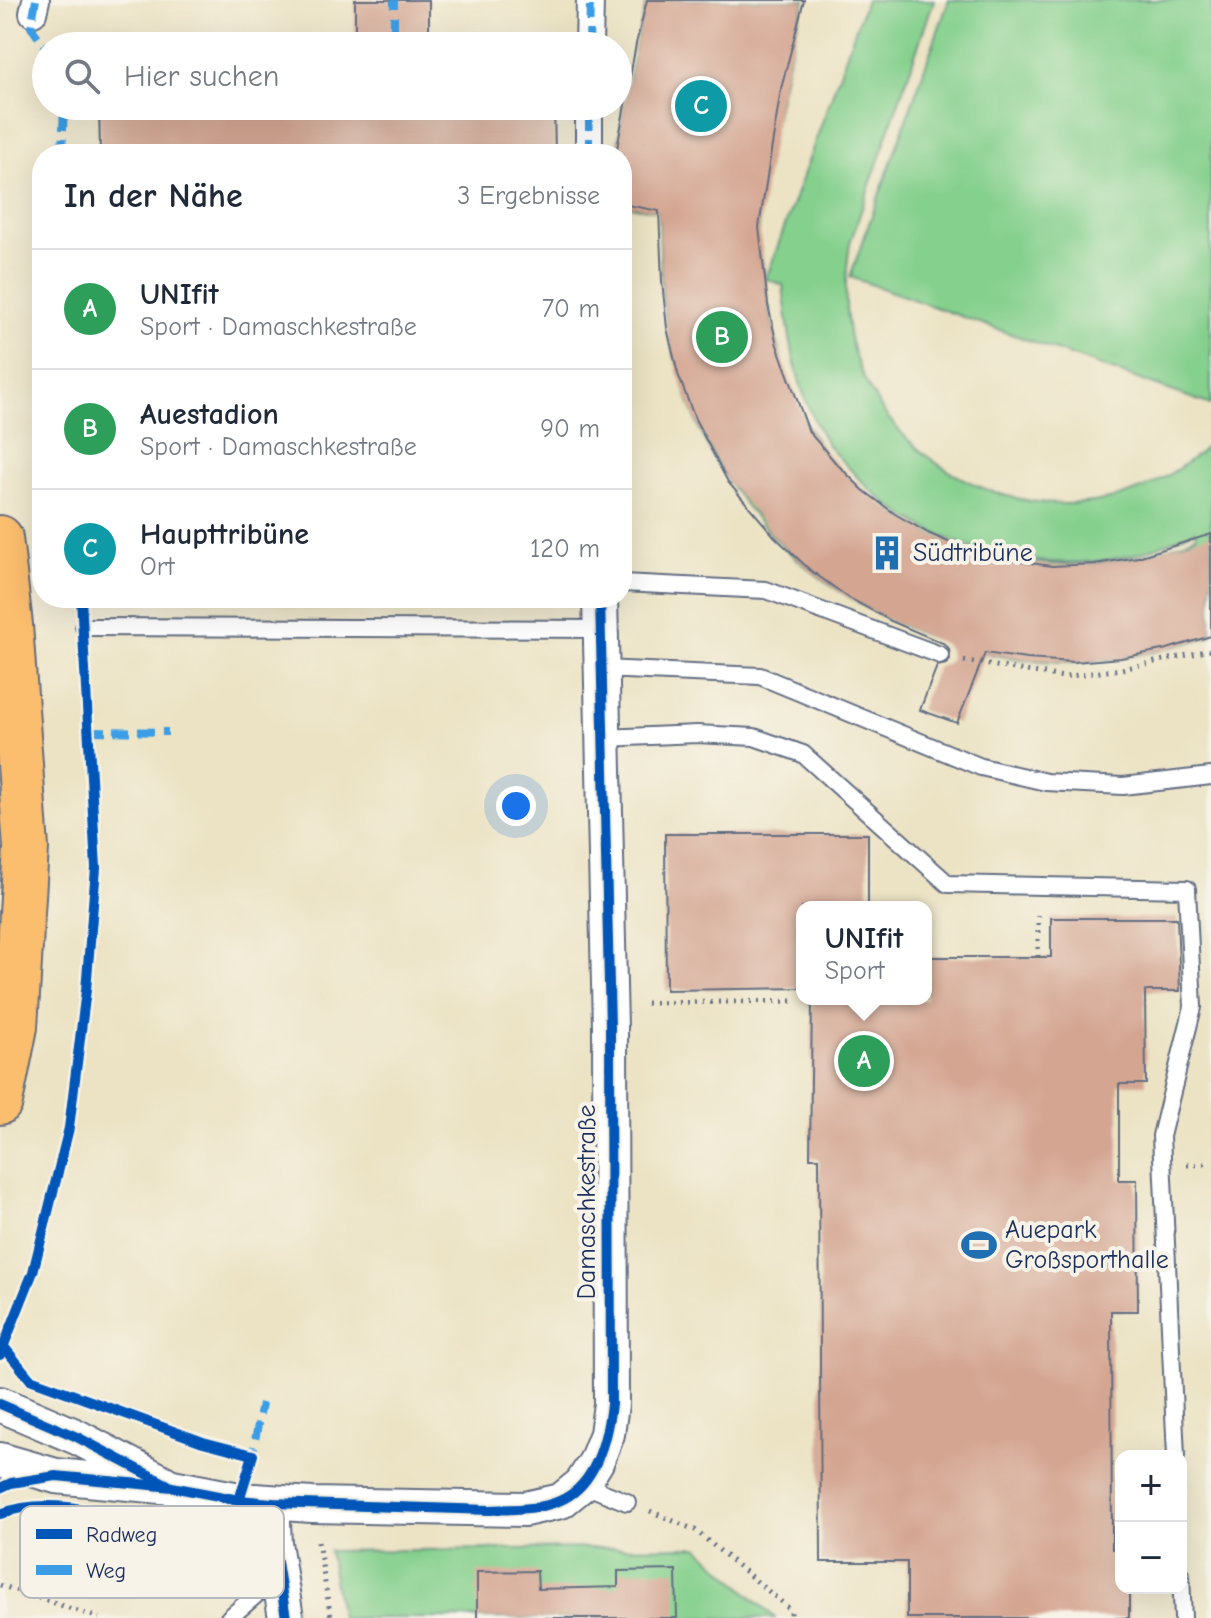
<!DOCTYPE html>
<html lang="de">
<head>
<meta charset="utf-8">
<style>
	:root { --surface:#fff; --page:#f6f6f7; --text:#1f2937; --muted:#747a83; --line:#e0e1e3; --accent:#0b8043 }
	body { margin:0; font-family:"Comic Neue",sans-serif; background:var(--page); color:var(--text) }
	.controls { position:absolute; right:24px; bottom:24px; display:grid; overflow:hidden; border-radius:16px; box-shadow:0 8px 32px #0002 }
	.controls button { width:72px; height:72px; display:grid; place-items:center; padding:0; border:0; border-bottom:2px solid var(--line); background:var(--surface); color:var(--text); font:40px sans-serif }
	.you { position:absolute; left:516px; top:806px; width:28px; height:28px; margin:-20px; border:6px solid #fff; border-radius:50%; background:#1a73e8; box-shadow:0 0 0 12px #1a73e833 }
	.badge { display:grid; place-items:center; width:52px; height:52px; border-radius:50%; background:var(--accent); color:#fff; font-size:26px; font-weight:700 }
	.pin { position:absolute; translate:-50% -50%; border:4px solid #fff; box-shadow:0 2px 8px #0006 }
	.popup { position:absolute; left:796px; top:901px; width:136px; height:104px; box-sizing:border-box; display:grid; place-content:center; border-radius:16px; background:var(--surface); filter:drop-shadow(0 2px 6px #0005); font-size:26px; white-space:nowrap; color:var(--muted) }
	.popup b { font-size:30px; color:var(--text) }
	.popup::after { content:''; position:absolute; left:50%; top:100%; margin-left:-16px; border:16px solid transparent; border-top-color:var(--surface) }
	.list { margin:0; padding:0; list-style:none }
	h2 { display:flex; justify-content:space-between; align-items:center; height:104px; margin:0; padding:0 32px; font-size:34px }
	h2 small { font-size:26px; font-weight:400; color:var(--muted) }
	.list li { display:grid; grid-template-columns:52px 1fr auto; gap:24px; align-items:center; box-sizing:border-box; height:120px; padding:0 32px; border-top:2px solid var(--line) }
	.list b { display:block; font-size:30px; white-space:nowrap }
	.list p { margin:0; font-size:26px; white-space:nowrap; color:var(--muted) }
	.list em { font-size:26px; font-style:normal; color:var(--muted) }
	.icon { flex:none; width:44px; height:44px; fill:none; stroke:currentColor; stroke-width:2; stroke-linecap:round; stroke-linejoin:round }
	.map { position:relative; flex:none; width:1211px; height:1618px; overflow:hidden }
	.search { position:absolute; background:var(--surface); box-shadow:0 8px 32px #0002; left:32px; top:32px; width:600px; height:88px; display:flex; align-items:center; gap:20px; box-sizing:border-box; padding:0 28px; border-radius:44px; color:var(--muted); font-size:30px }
	.panel { position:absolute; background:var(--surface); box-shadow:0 8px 32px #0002; left:32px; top:144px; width:600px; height:464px; border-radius:32px }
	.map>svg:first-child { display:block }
	.green { fill:#85d08d; stroke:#508076; stroke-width:2 }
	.building { fill:#d4a692 }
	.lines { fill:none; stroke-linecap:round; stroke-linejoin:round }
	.service-casing { stroke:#646e82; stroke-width:20 }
	.pedestrian-casing { stroke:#646e82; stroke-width:30 }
	.minor-casing { stroke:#646e82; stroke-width:38 }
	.primary-casing { stroke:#646e82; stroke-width:48 }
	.path { stroke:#646e82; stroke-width:5; stroke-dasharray:2 6; stroke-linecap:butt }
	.service { stroke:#fff; stroke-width:16 }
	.pedestrian { stroke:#fff; stroke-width:26 }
	.minor { stroke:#fff; stroke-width:34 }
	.primary { stroke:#fbbd6e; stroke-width:44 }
	.quiet { stroke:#3b9de6; stroke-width:8; stroke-dasharray:16 8; stroke-linecap:butt }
	.cycleway-casing { stroke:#f7f3e8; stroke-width:15 }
	.cycleway { stroke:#0057b8; stroke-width:10 }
	.labels { text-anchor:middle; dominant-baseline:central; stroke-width:8; stroke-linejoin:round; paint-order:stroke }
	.poi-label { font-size:26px; fill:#1b2f5e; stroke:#f7f3e8; text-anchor:start }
	.street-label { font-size:26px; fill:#1b2f5e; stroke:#f7f3e8 }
	.key { fill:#f7f3e8; stroke:#b5b8bf; stroke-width:2 }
	.key-label { font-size:22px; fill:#1b2f5e }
</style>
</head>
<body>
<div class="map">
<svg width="1211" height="1618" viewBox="0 0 1211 1618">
	<rect width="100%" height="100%" fill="#f7f3e8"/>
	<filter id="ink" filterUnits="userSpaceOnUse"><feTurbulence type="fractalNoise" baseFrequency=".0125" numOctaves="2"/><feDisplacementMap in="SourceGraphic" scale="16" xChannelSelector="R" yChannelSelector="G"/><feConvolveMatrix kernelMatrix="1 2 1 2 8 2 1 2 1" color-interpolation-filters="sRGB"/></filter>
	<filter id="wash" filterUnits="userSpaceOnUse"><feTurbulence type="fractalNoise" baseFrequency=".006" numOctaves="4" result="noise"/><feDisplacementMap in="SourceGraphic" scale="32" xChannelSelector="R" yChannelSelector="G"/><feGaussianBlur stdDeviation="1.8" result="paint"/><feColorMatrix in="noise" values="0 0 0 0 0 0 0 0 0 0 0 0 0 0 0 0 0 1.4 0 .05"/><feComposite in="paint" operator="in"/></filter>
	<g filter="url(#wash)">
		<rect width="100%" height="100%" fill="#ece3c4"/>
		<g class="green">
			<path d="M647,0H805C790,46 780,94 771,142C766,169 760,198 759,226C758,243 763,262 765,280C771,329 789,399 816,440C850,491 920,537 978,552C1051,572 1127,569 1197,536L1195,531C1173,539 1151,551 1127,556C1028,577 918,545 850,469C842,460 832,452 826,442C796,393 789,340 783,285L766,279L866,0H934L850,243C845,277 843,311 852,346C883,459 1010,528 1122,496C1156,486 1185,466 1211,443V636C1166,650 1122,661 1075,662C919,665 753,566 695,418C685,391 672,354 667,325C660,288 660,249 659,211L622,205V154H616L636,44Z"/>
			<path d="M949,0H1211V405L850,277Z"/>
			<path d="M698,1547L775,1618H341L329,1551Z"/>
		</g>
		<g id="blocks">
			<g class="building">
				<rect x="355" y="0" width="74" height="46"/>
				<path d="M647,0H804L781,89L759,227L768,305L777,345L809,432L835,462L863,490L895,514L930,534L967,550L1009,560L1052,566L1095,564L1138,557L1211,534V636L1167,649L1121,658L1074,662L1027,659L985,653L957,723L920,710L937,666L946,664L950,660L949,649L945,644L891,621L849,598L810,570L775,537L728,482L695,419L678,374L667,328L662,281L659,211L622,204V154H616L636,44Z"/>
				<path d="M99,106H554L555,154H100Z"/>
				<path d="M665,834H868V907H802V988L666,990Z"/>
				<path d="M1051,918H1177L1180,991H1145L1146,1084H1119V1180H1137L1138,1311H1111L1112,1549H1121V1588H1129V1618H907V1562H821L819,1158H810L812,999H926V957H1051Z"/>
				<path d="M676,1570L677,1618H477V1572L537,1571L538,1589L618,1587V1571Z"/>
			</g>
		</g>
	</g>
	<g filter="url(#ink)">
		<use href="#blocks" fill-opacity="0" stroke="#646e82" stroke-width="2"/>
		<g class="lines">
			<g class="service-casing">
				<g id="service">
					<path d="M622,583L766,590L940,655"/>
					<path d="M84,627L601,629"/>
					<path d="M602,669L760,676L981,767L1046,782L1123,786L1211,776"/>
					<path d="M604,738L697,734L754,737L803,754L948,884L1187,889L1193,1007L1161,1136L1176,1456"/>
					<path d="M582,1484L627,1502"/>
					<path d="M1181,1575L1183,1618"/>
					<path d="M229,1618L279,1575"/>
				</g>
			</g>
			<g class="pedestrian-casing">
				<g id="pedestrian">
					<path d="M33,13L36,0"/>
					<path d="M589,46L590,0"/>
					<path d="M589,154V106"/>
				</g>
			</g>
			<g class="minor-casing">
				<g id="minor">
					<path d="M0,1404L77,1437L164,1483"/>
					<path d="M0,1460L56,1476L172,1487L239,1500L312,1505L525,1509L561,1501L582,1484L596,1462L607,1434L611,1404L610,1027L600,598"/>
					<path d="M272,1503L274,1543L286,1618"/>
				</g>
			</g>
			<g class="primary-casing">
				<path id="primary" d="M0,538L10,625L26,848L15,1027L0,1102"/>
			</g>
			<g class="path">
				<path d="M964,661L1064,677L1122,669L1211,650"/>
				<path d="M1038,957V915"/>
				<path d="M646,1003L797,1001"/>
				<path d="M1187,1165L1211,1164"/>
				<path d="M650,1511L695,1530L791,1610V1618"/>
				<path d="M318,1542L331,1618"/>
				<path d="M0,1585L99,1618"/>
			</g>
			<use href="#service" class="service"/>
			<use href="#pedestrian" class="pedestrian"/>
			<use href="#minor" class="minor"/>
			<use href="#primary" class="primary"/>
			<g class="quiet">
				<path d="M36,0L31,27L46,48"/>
				<path d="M394,32V0"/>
				<path d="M589,46L590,0"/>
				<path d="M62,154L64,106"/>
				<path d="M589,154V106"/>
				<path d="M90,731L168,732"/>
				<path d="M251,1462L262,1403"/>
			</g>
			<g class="cycleway-casing">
				<g id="cycleway">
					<path d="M4,1347L30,1379L203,1442L253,1455L239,1500"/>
					<path d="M0,1355L33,1272L69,1128L86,990L96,868L81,598"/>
					<path d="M0,1404L77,1437L168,1485"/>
					<path d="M0,1488L11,1483L56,1476L172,1487L239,1500L272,1503L490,1510C512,1509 538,1510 559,1501C596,1486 607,1438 611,1404L610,1027L600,598"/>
					<path d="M272,1503L274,1543L286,1618"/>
					<path d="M0,1514C61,1491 128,1523 188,1535C216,1541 246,1540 274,1543"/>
				</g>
			</g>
			<use href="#cycleway" class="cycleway"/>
		</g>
	</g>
	<defs>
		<g id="building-bare" transform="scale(2.76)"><path d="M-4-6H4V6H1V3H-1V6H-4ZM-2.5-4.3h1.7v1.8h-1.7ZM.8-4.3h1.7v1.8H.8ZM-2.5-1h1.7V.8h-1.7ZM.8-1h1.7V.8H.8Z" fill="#1f6fb2" stroke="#f7f3e8" stroke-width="2.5" paint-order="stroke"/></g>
		<g id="stadium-bare" transform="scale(2.76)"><path d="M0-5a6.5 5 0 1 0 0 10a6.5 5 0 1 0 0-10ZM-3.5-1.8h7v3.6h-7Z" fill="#1f6fb2" stroke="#f7f3e8" stroke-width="2.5" paint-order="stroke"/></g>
	</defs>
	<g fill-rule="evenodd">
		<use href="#building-bare" x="887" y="553"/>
		<use href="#stadium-bare" x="979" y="1245"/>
	</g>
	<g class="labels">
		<g class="poi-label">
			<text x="913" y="553">Südtribüne</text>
			<text x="1005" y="1230">Auepark<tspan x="1005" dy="30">Großsporthalle</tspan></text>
		</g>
		<g class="street-label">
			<text transform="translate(587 1202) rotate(-90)">Damaschkestraße</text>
		</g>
	</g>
	<rect x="20" y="1506" width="264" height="92" rx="12" class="key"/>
	<rect x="36" y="1529" width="36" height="10" fill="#0057b8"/>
	<rect x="36" y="1565" width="36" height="10" fill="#3b9de6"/>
	<g class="key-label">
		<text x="86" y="1542">Radweg</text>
		<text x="86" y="1578">Weg</text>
	</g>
</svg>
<div class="controls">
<button>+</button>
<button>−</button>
</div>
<div class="you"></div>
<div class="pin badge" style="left:864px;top:1061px;background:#2e9e5b">A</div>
<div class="popup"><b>UNIfit</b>Sport</div>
<div class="pin badge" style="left:722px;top:337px;background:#2e9e5b">B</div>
<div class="pin badge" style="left:701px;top:106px;background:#0f9aa8">C</div>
<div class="search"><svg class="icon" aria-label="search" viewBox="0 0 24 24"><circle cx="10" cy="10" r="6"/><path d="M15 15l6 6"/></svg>Hier suchen</div>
<section class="panel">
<h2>In der Nähe<small>3 Ergebnisse</small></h2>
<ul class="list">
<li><span class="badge" style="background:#2e9e5b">A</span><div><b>UNIfit</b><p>Sport · Damaschkestraße</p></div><em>70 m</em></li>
<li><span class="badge" style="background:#2e9e5b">B</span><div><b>Auestadion</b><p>Sport · Damaschkestraße</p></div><em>90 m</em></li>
<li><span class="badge" style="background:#0f9aa8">C</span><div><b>Haupttribüne</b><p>Ort</p></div><em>120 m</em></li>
</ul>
</section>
</div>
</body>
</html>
